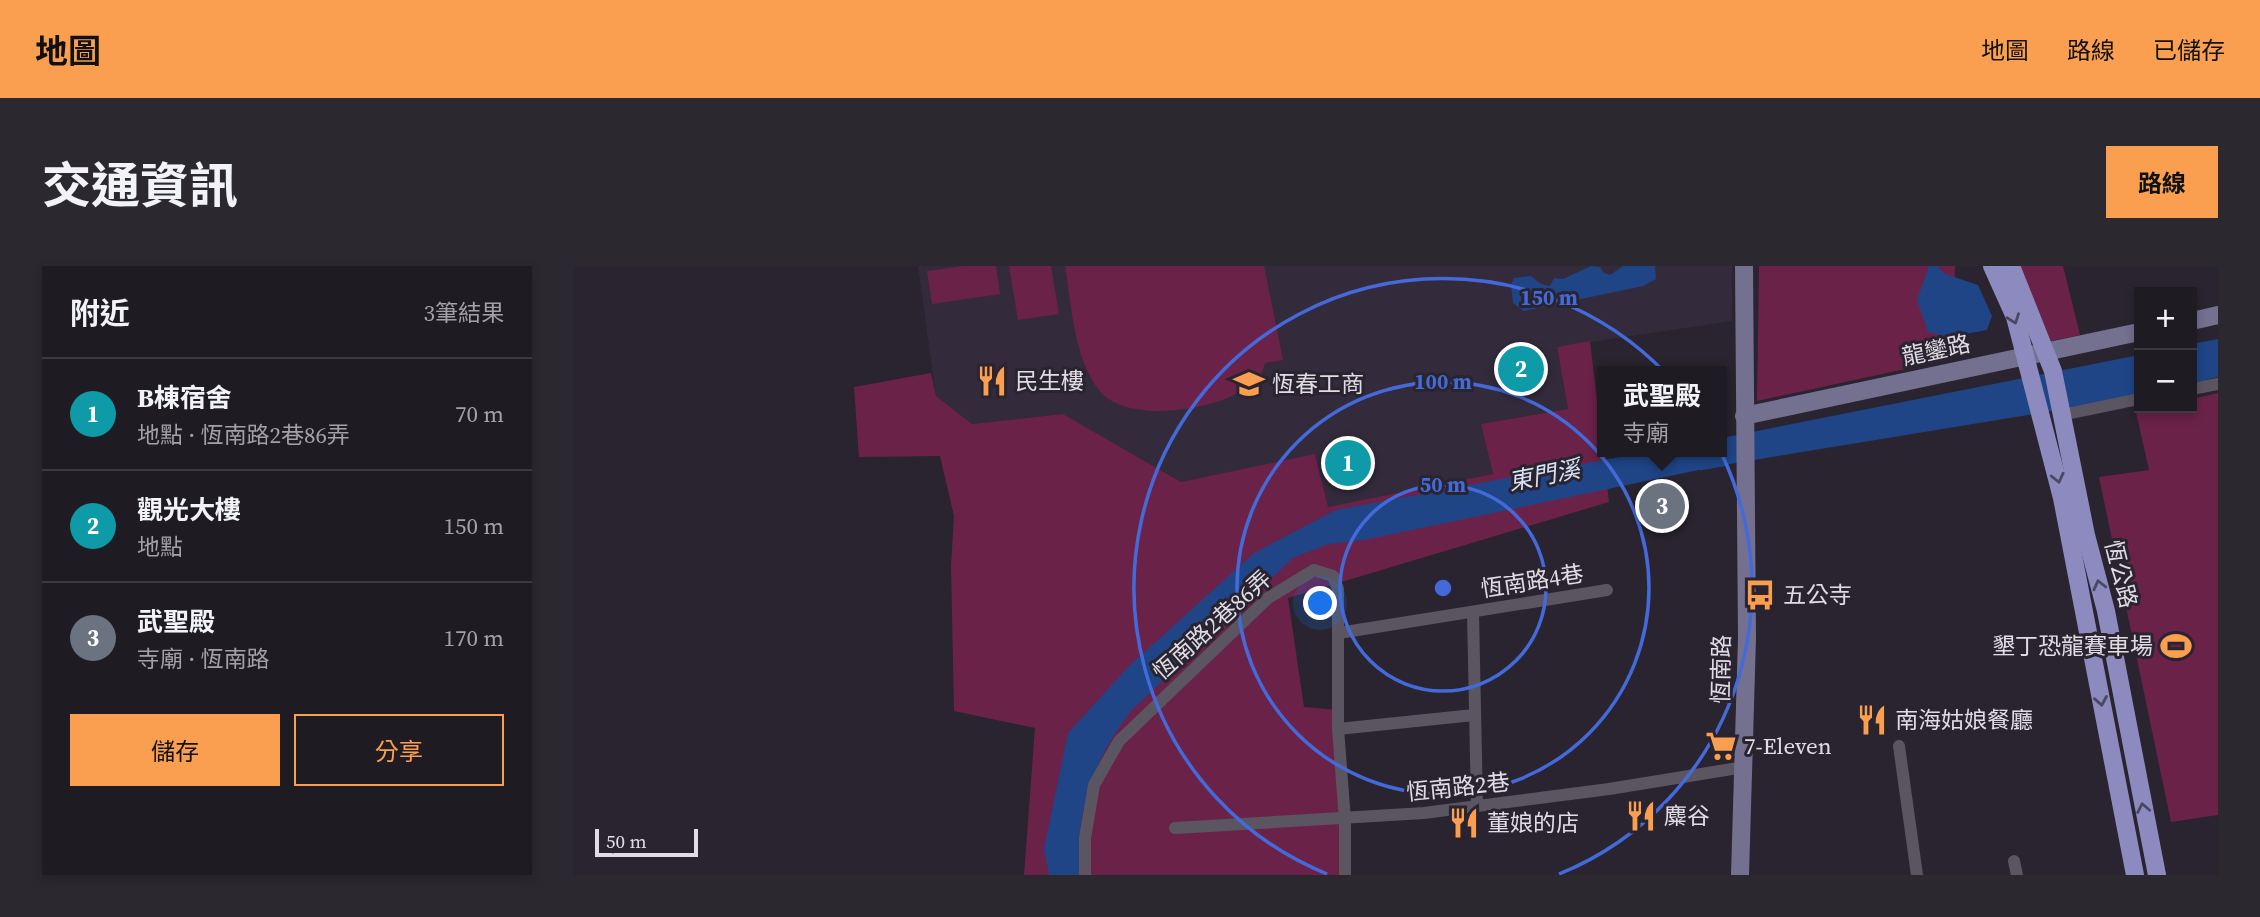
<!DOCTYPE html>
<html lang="zh-TW">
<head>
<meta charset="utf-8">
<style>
	:root { --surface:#1f1b23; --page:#2c2830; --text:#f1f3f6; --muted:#a1a1a6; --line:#3c3941; --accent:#fa9f4f }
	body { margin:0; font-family:"Source Serif 4","Noto Sans TC",serif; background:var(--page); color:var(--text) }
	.controls { position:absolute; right:21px; top:21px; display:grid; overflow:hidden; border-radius:0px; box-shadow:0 4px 10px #0003 }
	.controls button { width:63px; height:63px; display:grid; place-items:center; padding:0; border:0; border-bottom:2px solid var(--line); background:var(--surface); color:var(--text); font:35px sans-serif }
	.scale { position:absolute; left:21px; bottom:18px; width:103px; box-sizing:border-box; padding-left:7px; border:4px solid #e0dce4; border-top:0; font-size:19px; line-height:24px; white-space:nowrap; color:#e0dce4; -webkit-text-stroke:5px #29242f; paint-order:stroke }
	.you { position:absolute; left:747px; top:338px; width:24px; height:24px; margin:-18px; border:5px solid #fff; border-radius:50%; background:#1a73e8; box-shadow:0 0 0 10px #1a73e833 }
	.badge { display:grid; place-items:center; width:46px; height:46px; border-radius:50%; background:var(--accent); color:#fff; font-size:23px; font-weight:700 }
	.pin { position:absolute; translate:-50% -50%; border:4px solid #fff; box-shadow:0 2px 7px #0006 }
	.popup { position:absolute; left:1023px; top:100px; width:130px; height:91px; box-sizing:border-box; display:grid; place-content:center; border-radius:0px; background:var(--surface); filter:drop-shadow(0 2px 5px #0005); font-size:23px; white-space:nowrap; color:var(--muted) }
	.popup b { font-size:26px; color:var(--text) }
	.popup::after { content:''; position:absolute; left:50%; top:100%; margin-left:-14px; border:14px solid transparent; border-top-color:var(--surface) }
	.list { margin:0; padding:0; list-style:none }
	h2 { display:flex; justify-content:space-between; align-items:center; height:91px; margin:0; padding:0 28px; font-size:30px }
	h2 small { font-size:23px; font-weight:400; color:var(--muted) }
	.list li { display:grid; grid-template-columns:46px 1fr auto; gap:21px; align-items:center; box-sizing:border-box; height:112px; padding:0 28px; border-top:2px solid var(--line) }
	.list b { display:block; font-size:26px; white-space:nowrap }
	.list p { margin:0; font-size:23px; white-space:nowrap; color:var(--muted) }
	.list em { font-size:23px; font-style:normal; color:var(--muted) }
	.actions { display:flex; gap:14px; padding:21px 28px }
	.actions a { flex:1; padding:16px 0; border:2px solid var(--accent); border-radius:0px; text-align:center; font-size:24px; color:var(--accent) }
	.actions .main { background:var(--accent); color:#111 }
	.map { position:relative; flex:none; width:1644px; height:609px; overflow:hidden; border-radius:0px }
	header { display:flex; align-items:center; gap:42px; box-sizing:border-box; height:98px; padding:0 35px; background:var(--accent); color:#111 }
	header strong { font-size:33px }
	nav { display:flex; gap:38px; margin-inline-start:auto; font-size:24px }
	.intro { display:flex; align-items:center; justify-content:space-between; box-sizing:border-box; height:168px; padding:0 42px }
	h1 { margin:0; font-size:49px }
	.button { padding:18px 32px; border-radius:0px; background:var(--accent); color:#111; font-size:24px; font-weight:700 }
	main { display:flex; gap:42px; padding:0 42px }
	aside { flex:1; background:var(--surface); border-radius:0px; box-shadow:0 4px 10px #0003 }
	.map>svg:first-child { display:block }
	.built { fill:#332b3c }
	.green { fill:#6b2249 }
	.water { fill:#1f4587 }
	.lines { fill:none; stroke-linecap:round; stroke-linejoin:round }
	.stream { stroke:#1f4587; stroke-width:4.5 }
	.street { stroke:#5b5562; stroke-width:12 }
	.secondary { stroke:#747090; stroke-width:18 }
	.primary { stroke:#8c8abf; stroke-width:18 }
	.oneway { stroke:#4c4861 }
	.ring { fill:none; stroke:#446ada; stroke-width:3.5 }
	.labels { text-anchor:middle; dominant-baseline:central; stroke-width:6; stroke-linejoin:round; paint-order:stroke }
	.street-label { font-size:23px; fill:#e0dce4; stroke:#29242f }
	.poi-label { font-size:23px; fill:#e0dce4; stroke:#29242f; text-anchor:start }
	.water-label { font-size:24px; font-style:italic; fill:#d7e2f6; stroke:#29242f }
	.centre { fill:#446ada; stroke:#29242f; stroke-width:3.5 }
	.ring-label { font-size:21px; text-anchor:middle; font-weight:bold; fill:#446ada; stroke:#29242f; stroke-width:6; stroke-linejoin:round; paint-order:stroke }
</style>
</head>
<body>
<header>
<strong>地圖</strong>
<nav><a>地圖</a><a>路線</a><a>已儲存</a></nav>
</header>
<div class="intro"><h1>交通資訊</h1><a class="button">路線</a></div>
<main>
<aside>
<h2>附近<small>3筆結果</small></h2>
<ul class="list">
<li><span class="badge" style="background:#0f9aa8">1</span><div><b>B棟宿舍</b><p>地點 · 恆南路2巷86弄</p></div><em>70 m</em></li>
<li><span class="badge" style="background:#0f9aa8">2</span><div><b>觀光大樓</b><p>地點</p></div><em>150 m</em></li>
<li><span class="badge" style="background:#6b7280">3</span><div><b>武聖殿</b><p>寺廟 · 恆南路</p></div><em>170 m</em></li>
</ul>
<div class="actions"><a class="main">儲存</a><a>分享</a></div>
</aside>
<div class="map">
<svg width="1644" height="609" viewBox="0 0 1644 609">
	<rect width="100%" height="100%" fill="#29242f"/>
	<path class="built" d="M344,0H1158V55L983,81L994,143L907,158L919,208L754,242L741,189L607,216L489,148L398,158L362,130Z"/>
	<g class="green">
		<path d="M390,0H422L426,28L358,38L353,5Z"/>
		<path d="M435,0H477L485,48L444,54Z"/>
		<path d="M491,0H690L709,94L691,97C689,102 688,109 685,112C656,144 553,161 525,124C499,90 498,40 491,0Z"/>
		<path d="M1185,0H1381L1378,93L1183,135Z"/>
		<path d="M1445,0H1489L1506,69L1477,75Z"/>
		<path d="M1016,75L1035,236L714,332L730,441L764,444L770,609H450L461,462L380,445L377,299L380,250L366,190L285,191L280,121L357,107L362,130L398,158L489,148L607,216L741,188L754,241L919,208L907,158L994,143L983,81Z"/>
		<path d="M1644,127V549L1597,556L1525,211L1575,204L1562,146L1579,142H1618V133Z"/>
	</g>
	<g class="water">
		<path d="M1017,0L1026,1L1030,7L1036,9L1049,0H1081L1082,13L1069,20L950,45L939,37L937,19L940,12L957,10L967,18L976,20L980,12L989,13Z"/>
		<path d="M1355,0H1363L1371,8L1404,19L1418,50L1413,64L1376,71L1354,66L1343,34Z"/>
		<path d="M1644,73V111L1618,117V78Z"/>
		<path d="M1565,89V128L1514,139L1144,200L790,274L754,278L719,292L559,443C523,486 495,553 510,609H475L470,583L494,467L555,400L680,287L762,244L1073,186H1148V172Z"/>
	</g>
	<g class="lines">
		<path class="stream" d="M1127,202L1150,198"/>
		<g class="street">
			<path d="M1618,123L1644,118"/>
			<path d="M1488,149L1565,133"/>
			<path d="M899,346L903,540"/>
			<path d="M765,367L1033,324"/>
			<path d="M764,463L900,449"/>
			<path d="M1325,480L1343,609"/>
			<path d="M601,562L850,547L1035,523L1170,501"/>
			<path d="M1440,595L1443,609"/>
			<path d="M511,609V572L520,519L545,475L694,332L740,304L759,310L764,323V463L771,554V609"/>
		</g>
		<g class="secondary">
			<path d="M1618,55L1644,49"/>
			<path d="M1170,150L1565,66"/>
			<path d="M1166,609L1173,372L1170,0"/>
		</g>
		<g class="primary">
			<path d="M1418,0L1441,51L1488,232L1561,609"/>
			<path d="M1437,0L1479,105L1512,269L1532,345L1583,609"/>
		</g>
	</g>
	<defs><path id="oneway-chevron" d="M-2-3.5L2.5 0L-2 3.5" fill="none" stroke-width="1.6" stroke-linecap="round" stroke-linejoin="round" transform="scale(1.75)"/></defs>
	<g class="oneway">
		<use href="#oneway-chevron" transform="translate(1440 53) rotate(70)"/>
		<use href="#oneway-chevron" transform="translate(1484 212) rotate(77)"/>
		<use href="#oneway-chevron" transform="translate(1525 319) rotate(-104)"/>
		<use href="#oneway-chevron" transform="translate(1527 435) rotate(80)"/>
		<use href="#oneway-chevron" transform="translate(1569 542) rotate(-101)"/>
	</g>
	<g class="ring">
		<circle cx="869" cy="322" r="103"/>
		<circle cx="869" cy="322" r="206"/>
		<path d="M753 608A309 309 0 1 1 985 608"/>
	</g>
	<defs>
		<g id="restaurant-bare" transform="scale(2.415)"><path d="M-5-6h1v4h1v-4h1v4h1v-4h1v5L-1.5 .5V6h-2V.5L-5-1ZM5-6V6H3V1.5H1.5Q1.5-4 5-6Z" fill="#fa9f4f" stroke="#29242f" stroke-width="2.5" paint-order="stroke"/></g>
		<g id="school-bare" transform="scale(2.415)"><path d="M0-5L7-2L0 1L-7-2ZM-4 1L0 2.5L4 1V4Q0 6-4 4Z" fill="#fa9f4f" stroke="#29242f" stroke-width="2.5" paint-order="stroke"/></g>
		<g id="bus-bare" transform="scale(2.415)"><path d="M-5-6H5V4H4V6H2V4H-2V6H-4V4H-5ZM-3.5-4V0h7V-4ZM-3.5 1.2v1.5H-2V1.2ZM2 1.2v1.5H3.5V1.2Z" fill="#fa9f4f" stroke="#29242f" stroke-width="2.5" paint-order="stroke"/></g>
		<g id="stadium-bare" transform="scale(2.415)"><path d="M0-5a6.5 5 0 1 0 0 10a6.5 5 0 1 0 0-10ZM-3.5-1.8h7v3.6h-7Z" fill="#fa9f4f" stroke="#29242f" stroke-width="2.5" paint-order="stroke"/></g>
		<g id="supermarket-bare" transform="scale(2.415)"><path d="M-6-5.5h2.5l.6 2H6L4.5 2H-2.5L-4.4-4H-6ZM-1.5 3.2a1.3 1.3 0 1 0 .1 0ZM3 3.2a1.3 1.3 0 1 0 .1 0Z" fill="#fa9f4f" stroke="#29242f" stroke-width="2.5" paint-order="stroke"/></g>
	</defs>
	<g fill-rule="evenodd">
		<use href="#restaurant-bare" x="418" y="115"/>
		<use href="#school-bare" x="675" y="118"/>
		<use href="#bus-bare" x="1186" y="329"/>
		<use href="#stadium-bare" x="1602" y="380"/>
		<use href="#restaurant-bare" x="1298" y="454"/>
		<use href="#supermarket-bare" x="1147" y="480"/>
		<use href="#restaurant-bare" x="1067" y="550"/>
		<use href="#restaurant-bare" x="890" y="557"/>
	</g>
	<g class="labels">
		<g class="street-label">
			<text transform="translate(1362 84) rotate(-12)">龍鑾路</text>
			<text transform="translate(1547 308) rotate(76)">恆公路</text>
			<text transform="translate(958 315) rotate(-9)">恆南路4巷</text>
			<text transform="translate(638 359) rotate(-42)">恆南路2巷86弄</text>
			<text transform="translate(1147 403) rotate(-89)">恆南路</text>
			<text transform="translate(884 521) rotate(-6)">恆南路2巷</text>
		</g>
		<g class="poi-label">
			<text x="441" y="115">民生樓</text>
			<text x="698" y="118">恆春工商</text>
			<text x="1209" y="329">五公寺</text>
			<text x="1579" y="380" text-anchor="end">墾丁恐龍賽車場</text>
			<text x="1321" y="454">南海姑娘餐廳</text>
			<text x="1170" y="480">7-Eleven</text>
			<text x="1090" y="550">麋谷</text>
			<text x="913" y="557">董娘的店</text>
		</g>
		<g class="water-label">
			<text transform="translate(970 209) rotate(-11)">東門溪</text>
		</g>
	</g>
	<circle cx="869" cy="322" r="10" class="centre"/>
	<g class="ring-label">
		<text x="975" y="39">150 m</text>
		<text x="869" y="123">100 m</text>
		<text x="869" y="226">50 m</text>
	</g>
</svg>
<div class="controls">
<button>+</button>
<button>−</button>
</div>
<div class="scale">50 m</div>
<div class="you"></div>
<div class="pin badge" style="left:774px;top:197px;background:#0f9aa8">1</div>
<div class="pin badge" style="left:947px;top:103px;background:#0f9aa8">2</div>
<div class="pin badge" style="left:1088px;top:240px;background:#6b7280">3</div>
<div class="popup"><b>武聖殿</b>寺廟</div>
</div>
</main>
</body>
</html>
